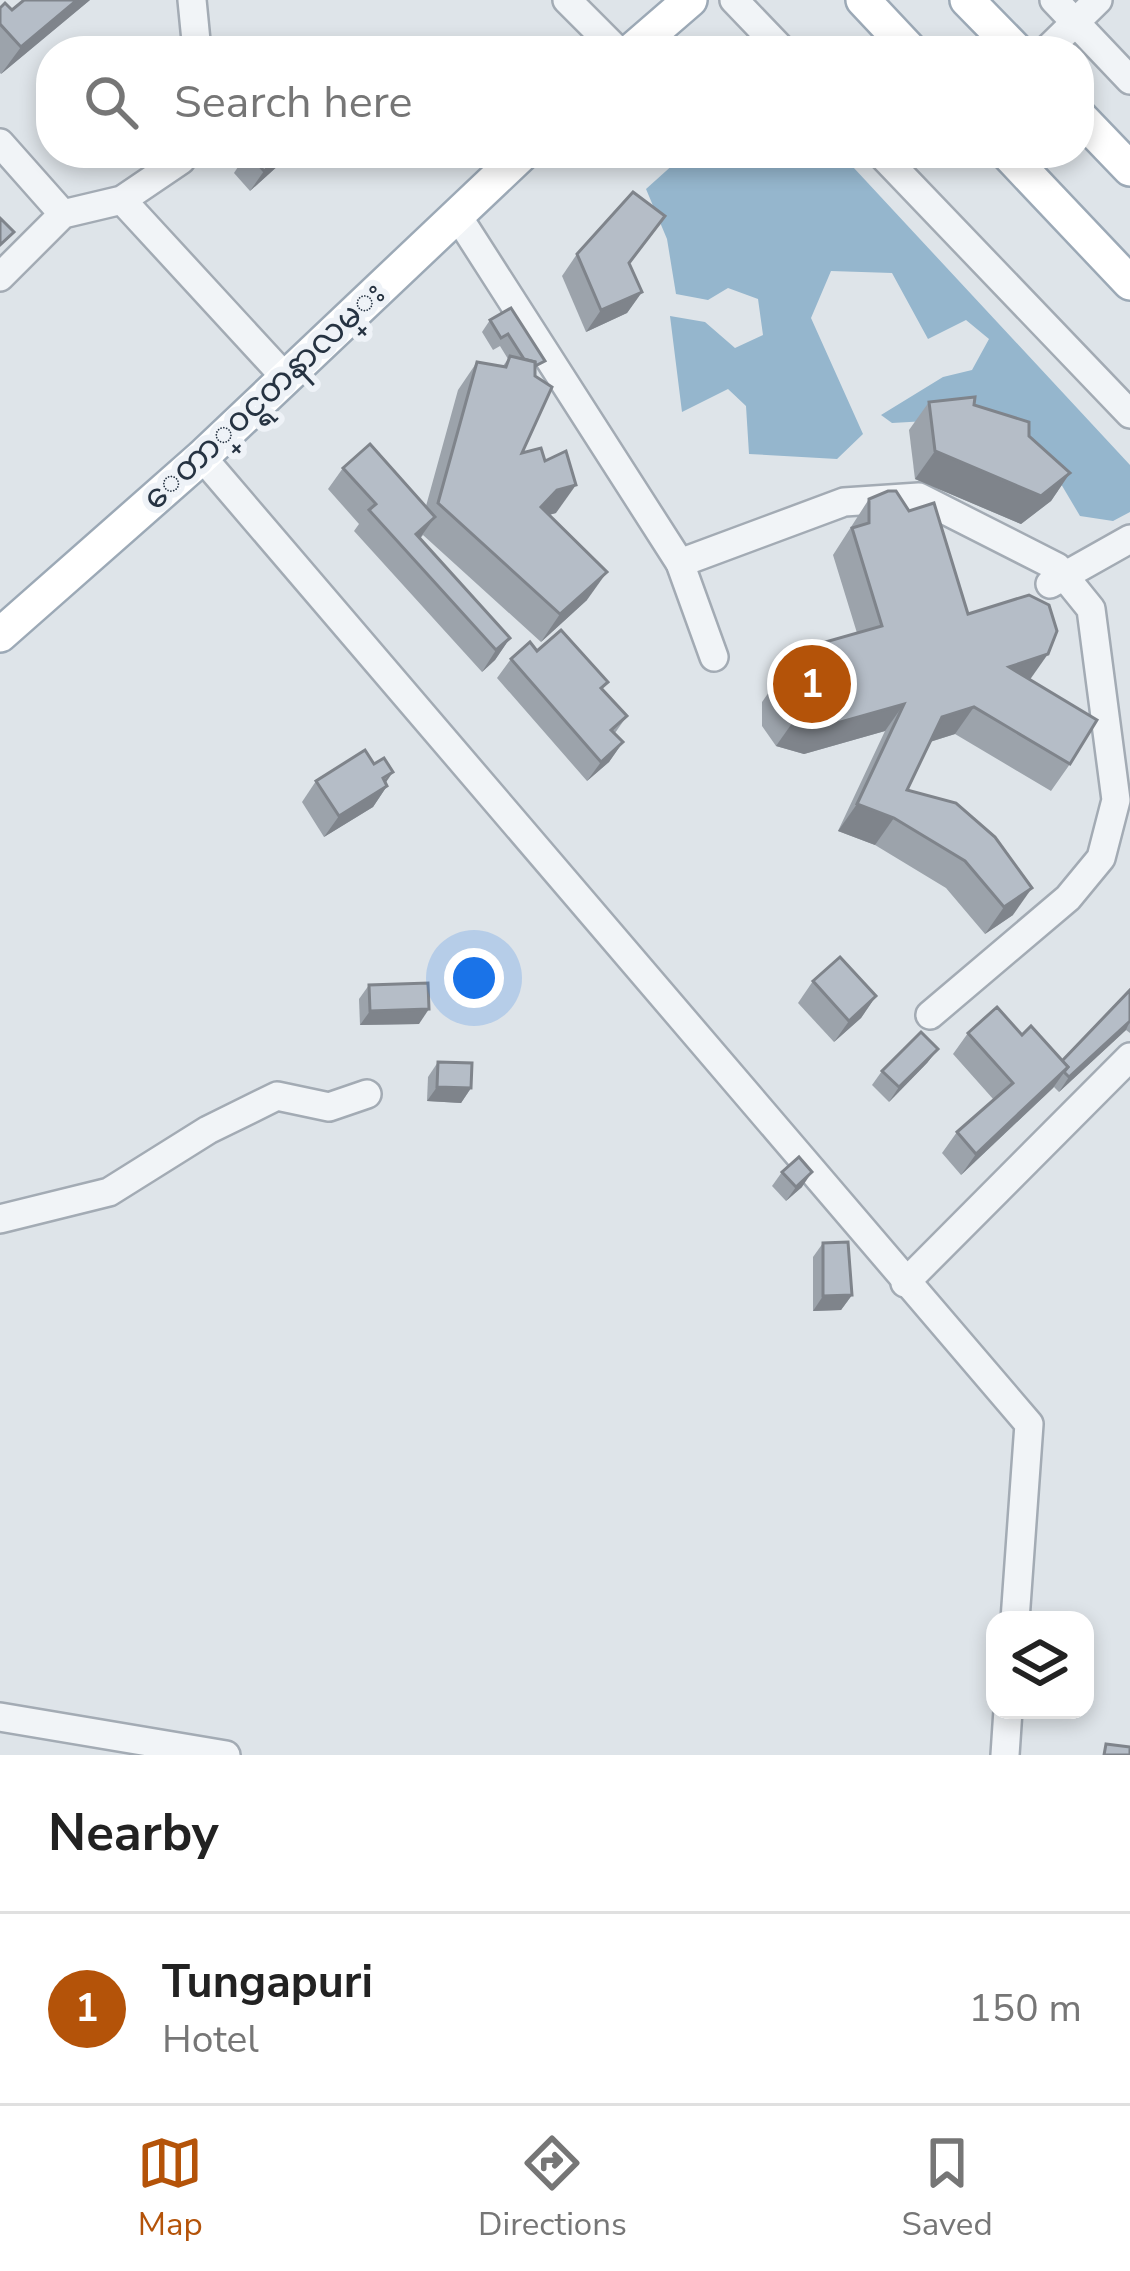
<!DOCTYPE html>
<html lang="en">
<head>
<meta charset="utf-8">
<style>
	:root { --surface:#fff; --page:#f2f2f2; --text:#222; --muted:#767676; --line:#e0e0e0; --accent:#b45309 }
	body { margin:0; font-family:"Nunito Sans","Noto Sans Myanmar",sans-serif; background:var(--page); color:var(--text) }
	.controls { position:absolute; right:36px; bottom:36px; display:grid; overflow:hidden; border-radius:24px; box-shadow:0 6px 18px #0003 }
	.controls button { width:108px; height:108px; display:grid; place-items:center; padding:0; border:0; border-bottom:3px solid var(--line); background:var(--surface); color:var(--text); font:60px sans-serif }
	.you { position:absolute; left:474px; top:978px; width:42px; height:42px; margin:-30px; border:9px solid #fff; border-radius:50%; background:#1a73e8; box-shadow:0 0 0 18px #1a73e833 }
	.badge { display:grid; place-items:center; width:78px; height:78px; border-radius:50%; background:var(--accent); color:#fff; font-size:39px; font-weight:700 }
	.pin { position:absolute; translate:-50% -50%; border:6px solid #fff; box-shadow:0 3px 12px #0006 }
	.list { margin:0; padding:0; list-style:none }
	h2 { display:flex; justify-content:space-between; align-items:center; height:156px; margin:0; padding:0 48px; font-size:51px }
	h2 small { font-size:39px; font-weight:400; color:var(--muted) }
	.list li { display:grid; grid-template-columns:78px 1fr auto; gap:36px; align-items:center; box-sizing:border-box; height:192px; padding:0 48px; border-top:3px solid var(--line) }
	.list b { display:block; font-size:45px; white-space:nowrap }
	.list p { margin:0; font-size:39px; white-space:nowrap; color:var(--muted) }
	.list em { font-size:39px; font-style:normal; color:var(--muted) }
	.icon { flex:none; width:66px; height:66px; fill:none; stroke:currentColor; stroke-width:2; stroke-linecap:round; stroke-linejoin:round }
	.map { position:relative; flex:none; width:1130px; height:1755px; overflow:hidden }
	.search { position:absolute; background:var(--surface); box-shadow:0 6px 18px #0003; left:36px; right:36px; top:36px; height:132px; display:flex; align-items:center; gap:30px; box-sizing:border-box; padding:0 42px; border-radius:48px; color:var(--muted); font-size:45px }
	.sheet { height:348px; background:var(--surface) }
	nav { display:flex; justify-content:space-around; align-items:center; box-sizing:border-box; height:168px; border-top:3px solid var(--line); background:var(--surface); font-size:33px; color:var(--muted) }
	nav a { display:grid; justify-items:center; gap:6px }
	nav .on { color:var(--accent) }
	.map>svg:first-child { display:block }
	.water { fill:#95b6cd }
	.lines { fill:none; stroke-linecap:round; stroke-linejoin:round }
	.minor-casing { stroke:#a3abb4; stroke-width:32 }
	.major-casing { stroke:#9ca9b6; stroke-width:38 }
	.minor { stroke:#f1f4f7; stroke-width:27 }
	.major { stroke:#fff; stroke-width:33 }
	.wall { fill:#9ca3ab }
	.shaded-wall { fill:#7f848b }
	.building { fill:#b5bdc7; stroke:#7f848b; stroke-width:3 }
	.labels { text-anchor:middle; dominant-baseline:central; stroke-width:12; stroke-linejoin:round; paint-order:stroke }
	.street-label { font-size:33px; fill:#263342; stroke:#eef2f7 }
</style>
</head>
<body>
<div class="map">
<svg width="1130" height="1755" viewBox="0 0 1130 1755">
	<rect width="100%" height="100%" fill="#dee4e9"/>
	<path class="water" d="M686,153H840L1130,465V512L1113,521L1080,516L1042,452L944,420L892,423L881,415L943,377L972,370L989,339L966,320L928,339L892,273L831,271L811,318L863,434L837,459L749,454L746,406L728,389L682,412L670,316L705,322L735,348L763,335L758,299L728,288L708,300L676,294L667,239L646,189Z"/>
	<g class="lines">
		<g class="minor-casing">
			<g id="minor">
				<path d="M192,0L197,51"/>
				<path d="M567,0L618,51"/>
				<path d="M734,0L783,51"/>
				<path d="M1054,0L1130,80"/>
				<path d="M1046,51L1098,0"/>
				<path d="M0,143L63,214"/>
				<path d="M880,153L1130,414"/>
				<path d="M122,200L285,377"/>
				<path d="M457,215L680,563L714,657"/>
				<path d="M0,277L63,214L122,200L181,160L182,153"/>
				<path d="M202,457L1029,1424L1015,1620"/>
				<path d="M680,563L844,502L919,497L1057,567L1091,609L1116,800L1101,858L1068,898L930,1015"/>
				<path d="M1050,584L1130,539"/>
				<path d="M0,1219L109,1192L208,1130L277,1096L329,1107L367,1094"/>
				<path d="M905,1283L1130,1057"/>
				<path d="M0,1717L226,1755"/>
				<path d="M1005,1755L1008,1710"/>
			</g>
		</g>
		<g class="major-casing">
			<g id="major">
				<path d="M863,0L911,51"/>
				<path d="M967,0L1017,51"/>
				<path d="M631,51L690,0"/>
				<path d="M1079,116L1130,169"/>
				<path d="M1007,153L1130,283"/>
				<path d="M0,635L202,457L523,153"/>
			</g>
		</g>
		<use href="#minor" class="minor"/>
		<use href="#major" class="major"/>
	</g>
	<g class="wall">
		<path d="M90,0L1,74L0,73V8L12,10Z"/>
		<path d="M247,153H292L250,191L234,173Z"/>
		<path d="M577,254L630,264L642,292L627,313L586,332L562,276Z"/>
		<path d="M511,308L535,373L522,453L556,513L549,515L587,600L541,642L423,535L420,539L510,638L495,660L482,672L354,531L359,524L328,489L343,468L426,506L458,390L477,362L503,366L508,359L500,346L493,350L482,332L490,320Z"/>
		<path d="M929,402L974,405L1029,436L1070,473L1051,501L1021,524L915,479L909,430Z"/>
		<path d="M869,499L968,614L1030,679L1070,764L1051,791L955,734L930,742L907,790L1013,915L985,934L946,888L875,845L838,831L885,731L804,754L776,746L762,726V702L781,675L857,633L833,555Z"/>
		<path d="M537,651L602,690L627,716L615,733L623,742L609,762L587,781L497,678L511,659Z"/>
		<path d="M316,781L385,783L387,786L373,807L324,837L302,802Z"/>
		<path d="M813,981L876,996L861,1018L834,1042L798,1003Z"/>
		<path d="M369,985L419,1024L360,1025L359,999Z"/>
		<path d="M1130,990V1033L1126,1030L1059,1092L1054,1087L961,1175L942,1153L957,1132L994,1100L953,1054L968,1033L1022,1035L1062,1061Z"/>
		<path d="M938,1049L927,1063L889,1102L872,1085L882,1071Z"/>
		<path d="M438,1062L471,1088L461,1103L427,1101L428,1077Z"/>
		<path d="M782,1172L802,1187L786,1201L772,1186Z"/>
		<path d="M823,1243L852,1295L841,1310L813,1311V1257Z"/>
	</g>
	<g class="shaded-wall">
		<path d="M77,0H90L1,74L21,47Z"/>
		<path d="M284,153H292L250,191L264,171Z"/>
		<path d="M642,292L627,313L586,332L601,310Z"/>
		<path d="M935,451L1070,473L1051,501L1021,524L915,479Z"/>
		<path d="M576,485L556,513L537,518L541,507L557,490Z"/>
		<path d="M435,517L420,538L416,534Z"/>
		<path d="M607,572L587,600L541,642L560,614Z"/>
		<path d="M510,638L495,660L482,672L496,650Z"/>
		<path d="M1048,654L1029,681L1009,667Z"/>
		<path d="M904,704L885,731L804,754L776,746L795,719Z"/>
		<path d="M974,707L955,734L923,744L942,717Z"/>
		<path d="M623,742L609,762L587,781L601,762Z"/>
		<path d="M393,772L380,791L387,786L373,807L324,837L339,816Z"/>
		<path d="M857,804L894,818L875,845L838,831Z"/>
		<path d="M1032,888L1013,915L985,934L1004,907Z"/>
		<path d="M876,996L861,1018L834,1042L849,1021Z"/>
		<path d="M429,1009L419,1024L360,1025L370,1011Z"/>
		<path d="M1130,1021L1126,1030L1059,1092L1069,1077Z"/>
		<path d="M938,1049L927,1063L889,1102L899,1087Z"/>
		<path d="M1068,1067L1053,1088L961,1175L976,1154Z"/>
		<path d="M437,1087L471,1088L461,1103L427,1101Z"/>
		<path d="M812,1172L802,1187L786,1201L796,1187Z"/>
		<path d="M852,1295L841,1310L813,1311L823,1296Z"/>
	</g>
	<g class="building">
		<path d="M24,0H77L21,47L0,24V8L5,3L12,10Z"/>
		<path d="M248,153H284L264,171Z"/>
		<path d="M633,192L665,216L629,263L642,292L601,310L577,254Z"/>
		<path d="M0,218L14,232L0,245Z"/>
		<path d="M511,308L545,361L535,366V362L524,359L508,334L501,338L490,320Z"/>
		<path d="M510,356L535,362V376L552,387L522,453L541,448L545,461L566,451L576,485L557,490L541,507L607,572L560,614L438,503L477,362L506,367Z"/>
		<path d="M975,397L974,405L1029,422V436L1070,473L1041,496L935,451L929,402Z"/>
		<path d="M370,444L435,517L416,534L510,638L496,650L369,510L376,504L343,468Z"/>
		<path d="M888,491H896L909,511L934,503L968,614L1029,595L1049,605L1057,631L1048,654L1009,667L1097,720L1070,764L974,707L942,717L907,790L956,803L995,837L1032,888L1004,907L965,861L894,818L857,804L904,704L823,727L795,719L781,699V675L804,648L882,626L852,528L869,523V499Z"/>
		<path d="M561,630L608,682L601,688L627,716L611,730L623,742L601,762L511,659L530,642L537,651Z"/>
		<path d="M365,750L374,764L384,758L393,772L383,778L387,786L339,816L316,781Z"/>
		<path d="M840,957L876,996L849,1021L813,981Z"/>
		<path d="M428,983L429,1009L370,1011L369,985Z"/>
		<path d="M1130,990V1021L1069,1077L1064,1072L1068,1067L1062,1061Z"/>
		<path d="M997,1007L1022,1035L1031,1026L1068,1067L976,1154L957,1132L1013,1083L968,1033Z"/>
		<path d="M921,1032L938,1049L899,1087L882,1071Z"/>
		<path d="M438,1062L472,1063L471,1088L437,1087Z"/>
		<path d="M799,1157L812,1172L796,1187L782,1172Z"/>
		<path d="M848,1242L852,1295L823,1296V1243Z"/>
		<path d="M1106,1744L1130,1747V1755H1104Z"/>
	</g>
	<g class="labels">
		<g class="street-label">
			<text transform="translate(264 396) rotate(-43)">ေတာ္၀င္ရတနာလမ္း</text>
		</g>
	</g>
</svg>
<div class="controls">
<button><svg class="icon" aria-label="layers" viewBox="0 0 24 24"><path d="M12 4l9 5-9 5-9-5zM3 14l9 5 9-5"/></svg></button>
</div>
<div class="you"></div>
<div class="pin badge" style="left:812px;top:684px">1</div>
<div class="search"><svg class="icon" aria-label="search" viewBox="0 0 24 24"><circle cx="10" cy="10" r="6"/><path d="M15 15l6 6"/></svg>Search here</div>
</div>
<section class="sheet">
<h2>Nearby<small></small></h2>
<ul class="list">
<li><span class="badge">1</span><div><b>Tungapuri</b><p>Hotel</p></div><em>150 m</em></li>
</ul>
</section>
<nav>
<a class="on"><svg class="icon" aria-label="map" viewBox="0 0 24 24"><path d="M3 6l6-2 6 2 6-2v14l-6 2-6-2-6 2zM9 4v14M15 6v14"/></svg>Map</a>
<a><svg class="icon" aria-label="directions" viewBox="0 0 24 24"><path d="M12 3l9 9-9 9-9-9zM9 14v-3h6M13 9l2 2-2 2"/></svg>Directions</a>
<a><svg class="icon" aria-label="saved" viewBox="0 0 24 24"><path d="M7 4h10v16l-5-4-5 4z"/></svg>Saved</a>
</nav>
</body>
</html>
